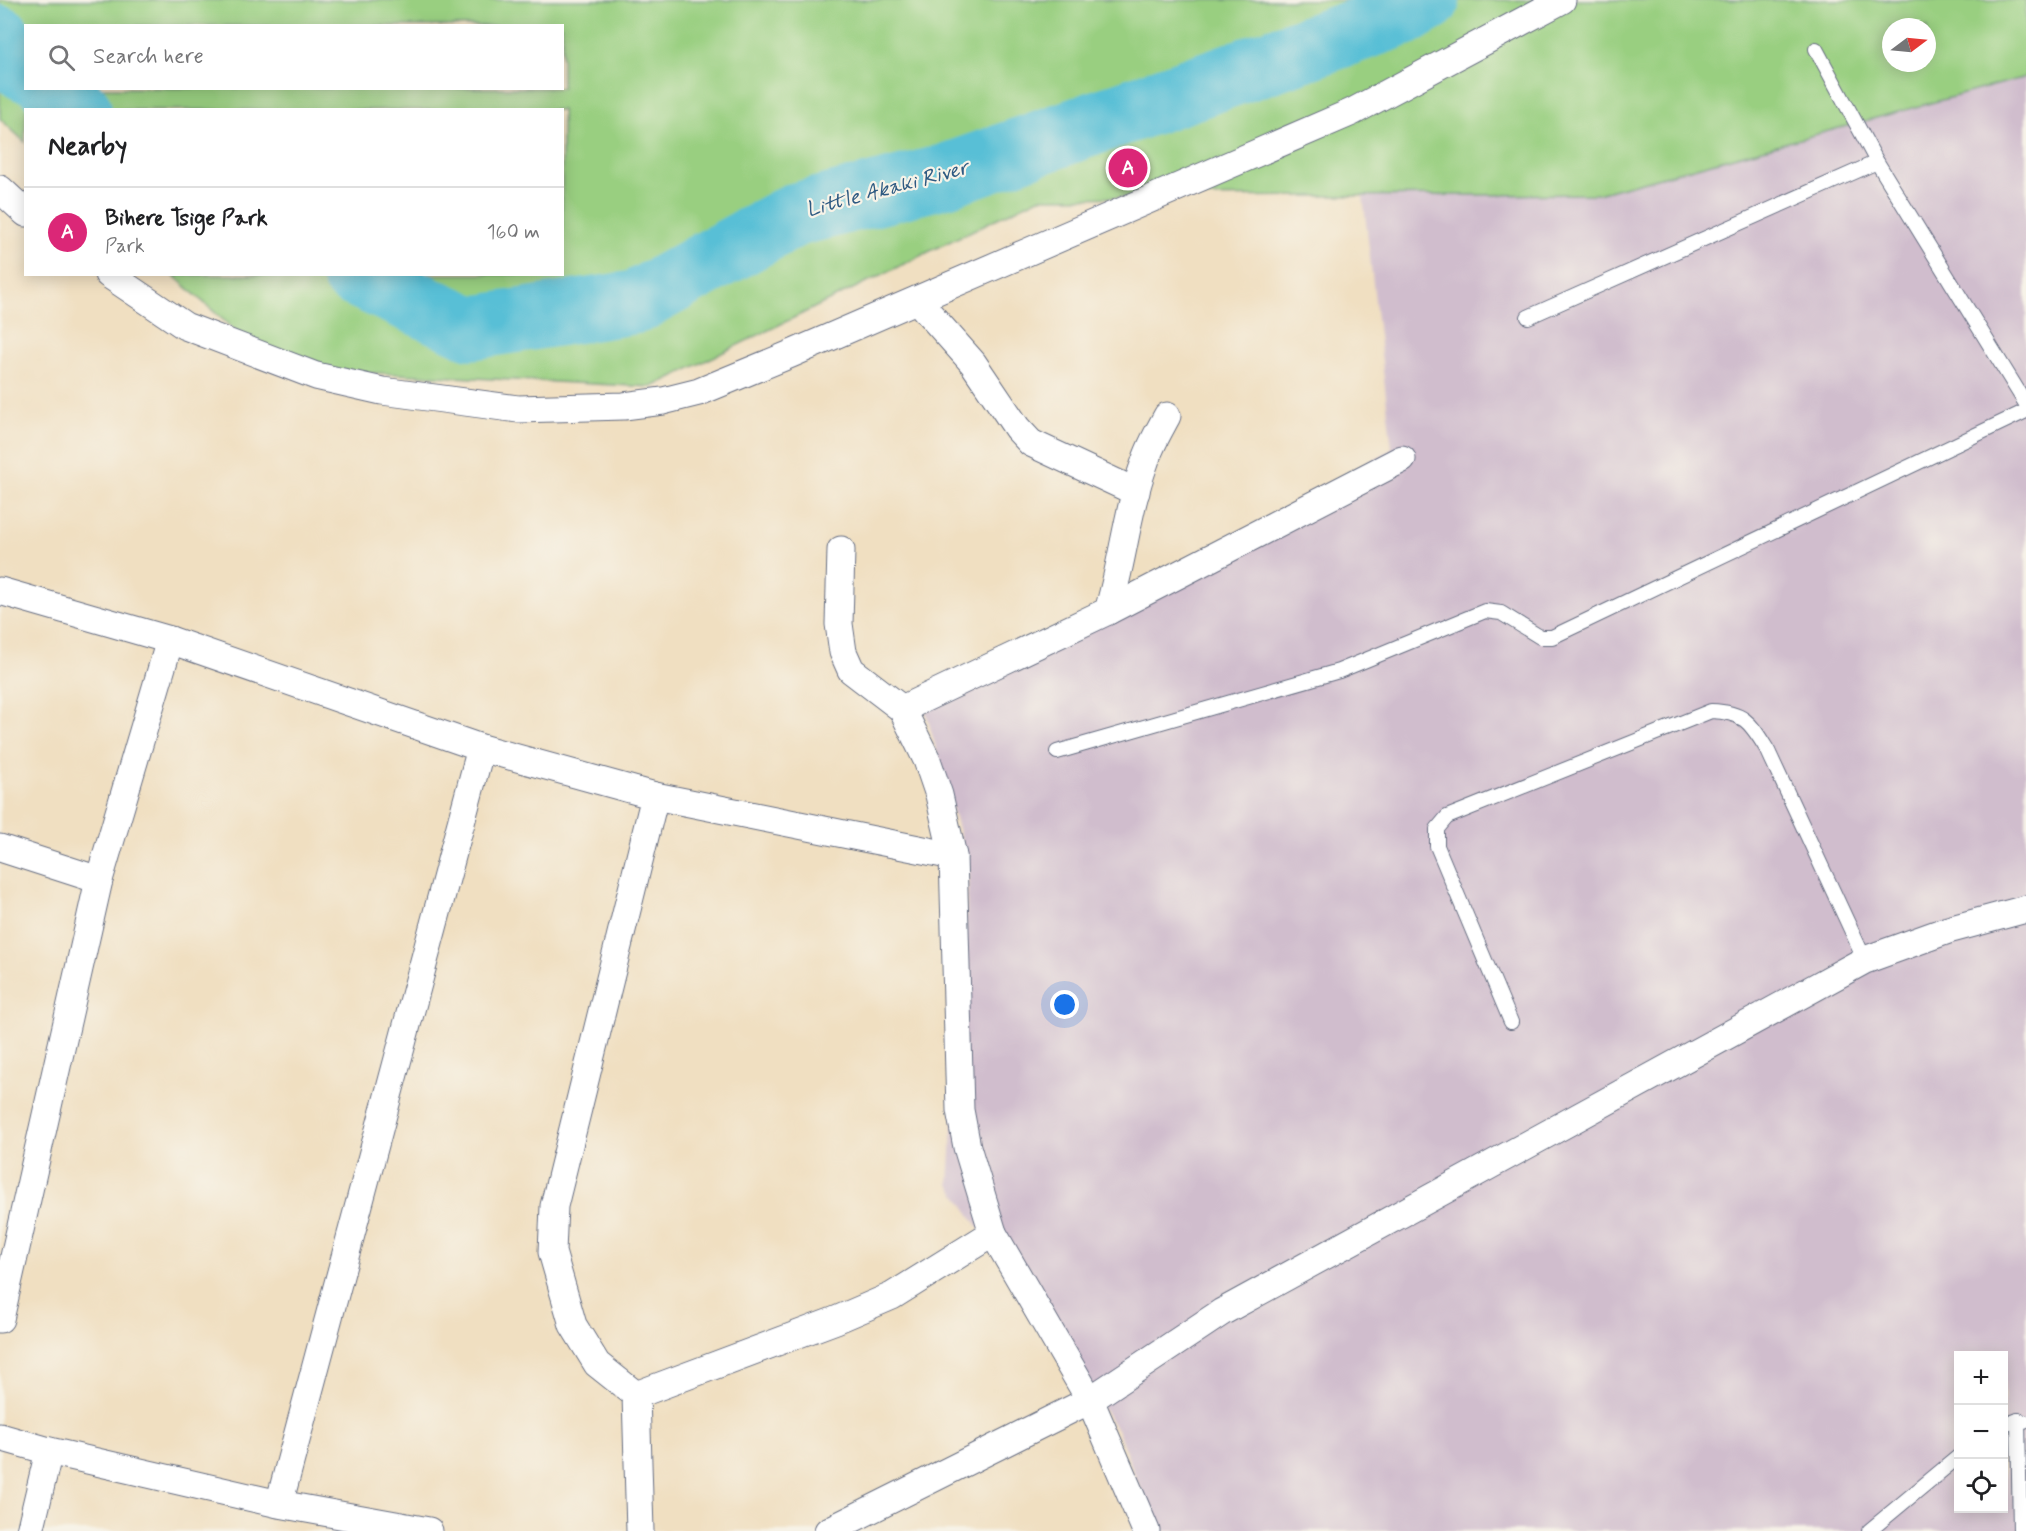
<!DOCTYPE html>
<html lang="en">
<head>
<meta charset="utf-8">
<style>
	:root { --surface:#fff; --page:#f2f2f2; --text:#202124; --muted:#757577; --line:#e0e0e0; --accent:#db2777 }
	body { margin:0; font-family:Mynerve,sans-serif; background:var(--page); color:var(--text) }
	.controls { position:absolute; right:18px; bottom:18px; display:grid; overflow:hidden; border-radius:0px; box-shadow:0 3px 15px #0003 }
	.controls button { width:54px; height:54px; display:grid; place-items:center; padding:0; border:0; border-bottom:2px solid var(--line); background:var(--surface); color:var(--text); font:30px sans-serif }
	.compass { position:absolute; left:1882px; top:18px; width:54px; height:54px; border-radius:50%; background:var(--surface); box-shadow:0 3px 15px #0003; rotate:74deg }
	.you { position:absolute; left:1065px; top:1005px; width:21px; height:21px; margin:-15px; border:4px solid #fff; border-radius:50%; background:#1a73e8; box-shadow:0 0 0 9px #1a73e833 }
	.badge { display:grid; place-items:center; width:39px; height:39px; border-radius:50%; background:var(--accent); color:#fff; font-size:20px; font-weight:700 }
	.pin { position:absolute; translate:-50% -50%; border:3px solid #fff; box-shadow:0 2px 6px #0006 }
	.list { margin:0; padding:0; list-style:none }
	h2 { display:flex; justify-content:space-between; align-items:center; height:78px; margin:0; padding:0 24px; font-size:26px }
	h2 small { font-size:20px; font-weight:400; color:var(--muted) }
	.list li { display:grid; grid-template-columns:39px 1fr auto; gap:18px; align-items:center; box-sizing:border-box; height:90px; padding:0 24px; border-top:2px solid var(--line) }
	.list b { display:block; font-size:22px; white-space:nowrap }
	.list p { margin:0; font-size:20px; white-space:nowrap; color:var(--muted) }
	.list em { font-size:20px; font-style:normal; color:var(--muted) }
	.icon { flex:none; width:33px; height:33px; fill:none; stroke:currentColor; stroke-width:2; stroke-linecap:round; stroke-linejoin:round }
	.map { position:relative; flex:none; width:2026px; height:1531px; overflow:hidden }
	.search { position:absolute; background:var(--surface); box-shadow:0 3px 15px #0003; left:24px; top:24px; width:540px; height:66px; display:flex; align-items:center; gap:15px; box-sizing:border-box; padding:0 21px; border-radius:0px; color:var(--muted); font-size:22px }
	.panel { position:absolute; background:var(--surface); box-shadow:0 3px 15px #0003; left:24px; top:108px; width:540px; height:168px; border-radius:0px }
	.map>svg:first-child { display:block }
	.industrial { fill:#d0bdcd; fill-rule:evenodd }
	.green { fill:#99cf80; stroke:#5a7f6f; stroke-width:1.5; fill-rule:evenodd }
	.lines { fill:none; stroke-linecap:round; stroke-linejoin:round }
	.river { stroke:#59bfd6; stroke-width:64 }
	.service-casing { stroke:#666d81; stroke-width:16 }
	.minor-casing { stroke:#666d81; stroke-width:29 }
	.service { stroke:#fff; stroke-width:14 }
	.minor { stroke:#fff; stroke-width:27 }
	.labels { text-anchor:middle; dominant-baseline:central; stroke-width:4.5; stroke-linejoin:round; paint-order:stroke }
	.water-label { font-size:21px; font-style:italic; fill:#2e5a82; stroke:#f7f3e8 }
</style>
</head>
<body>
<div class="map">
<svg width="2026" height="1531" viewBox="0 0 2026 1531">
	<rect width="100%" height="100%" fill="#f7f3e8"/>
	<filter id="ink" filterUnits="userSpaceOnUse"><feTurbulence type="fractalNoise" baseFrequency=".0167" numOctaves="2"/><feDisplacementMap in="SourceGraphic" scale="12" xChannelSelector="R" yChannelSelector="G"/><feConvolveMatrix kernelMatrix="1 2 1 2 8 2 1 2 1" color-interpolation-filters="sRGB"/></filter>
	<filter id="wash" filterUnits="userSpaceOnUse"><feTurbulence type="fractalNoise" baseFrequency=".008" numOctaves="4" result="noise"/><feDisplacementMap in="SourceGraphic" scale="24" xChannelSelector="R" yChannelSelector="G"/><feGaussianBlur stdDeviation="1.35" result="paint"/><feColorMatrix in="noise" values="0 0 0 0 0 0 0 0 0 0 0 0 0 0 0 0 0 1.4 0 .05"/><feComposite in="paint" operator="in"/></filter>
	<g filter="url(#wash)">
		<rect width="100%" height="100%" fill="#f0dfc1"/>
		<path class="industrial" d="M2026,77V1531H1157L1117,1429L949,1184L969,869L926,712L1392,449L1363,196L1598,194ZM1958,1356H2004V1508H1958Z"/>
		<path class="green" d="M0,0H2026V77L1598,194L1039,198L652,387L277,368L173,275L562,274V110H26L25,142L0,119ZM26,26H562V88H26ZM1891,27H1927V63H1891Z"/>
		<g class="lines">
			<g class="river">
				<path d="M0,37L5,56L26,70"/>
				<path d="M51,88L80,110"/>
				<path d="M353,274L471,328L636,302L794,215L945,176L1406,13L1428,0"/>
			</g>
		</g>
	</g>
	<g filter="url(#ink)">
		<g class="lines">
			<g class="service-casing">
				<g id="service">
					<path d="M1816,49L1877,162L2026,404"/>
					<path d="M1528,317L1877,162"/>
					<path d="M1057,752L1339,671L1485,611L1501,613L1540,637H1552L2026,411"/>
					<path d="M1511,1022L1437,846V829L1447,817L1711,711C1746,712 1751,724 1768,751L1865,960"/>
					<path d="M2018,1420L2020,1531"/>
					<path d="M2004,1425L2018,1420L2024,1422"/>
					<path d="M1869,1531L1958,1457"/>
				</g>
			</g>
			<g class="minor-casing">
				<g id="minor">
					<path d="M0,189L26,213"/>
					<path d="M108,274L185,326L316,376L382,391L518,409L624,406L663,401L699,392L791,354L1352,112L1562,0"/>
					<path d="M917,300L973,363L1017,428L1031,443L1136,492"/>
					<path d="M841,550L839,624L843,652L851,670L902,709L927,760L939,795L953,856"/>
					<path d="M0,591L170,640L481,748L279,1504"/>
					<path d="M1108,611L1402,459"/>
					<path d="M902,709L1108,611C1123,562 1127,510 1145,462C1150,446 1159,431 1167,416"/>
					<path d="M481,748L655,796L554,1206L552,1252L573,1325L597,1364L636,1395L640,1531"/>
					<path d="M655,796L953,856L960,1110L967,1147L993,1233"/>
					<path d="M0,848L99,880"/>
					<path d="M0,1319L99,880L170,640"/>
					<path d="M636,1395L836,1320L892,1296L993,1233L1090,1400L1146,1531"/>
					<path d="M0,1437L49,1451L279,1504L429,1531"/>
					<path d="M30,1531L49,1451"/>
					<path d="M828,1531L1090,1400L1222,1312L1865,960L1948,930L2026,909"/>
				</g>
			</g>
			<use href="#service" class="service"/>
			<use href="#minor" class="minor"/>
		</g>
	</g>
	<g class="labels">
		<g class="water-label">
			<text transform="translate(887 189) rotate(-15)">Little Akaki River</text>
		</g>
	</g>
</svg>
<div class="controls">
<button>+</button>
<button>−</button>
<button><svg class="icon" aria-label="locate" viewBox="0 0 24 24"><circle cx="12" cy="12" r="6"/><path d="M12 2v4M12 18v4M2 12h4M18 12h4"/></svg></button>
</div>
<svg class="compass" viewBox="-18 -18 36 36"><path d="M0-13l5 13h-10z" fill="#e53935"/><path d="M0 13l5-13h-10z" fill="#757577"/></svg>
<div class="you"></div>
<div class="pin badge" style="left:1128px;top:168px">A</div>
<div class="search"><svg class="icon" aria-label="search" viewBox="0 0 24 24"><circle cx="10" cy="10" r="6"/><path d="M15 15l6 6"/></svg>Search here</div>
<section class="panel">
<h2>Nearby<small></small></h2>
<ul class="list">
<li><span class="badge">A</span><div><b>Bihere Tsige Park</b><p>Park</p></div><em>160 m</em></li>
</ul>
</section>
</div>
</body>
</html>
